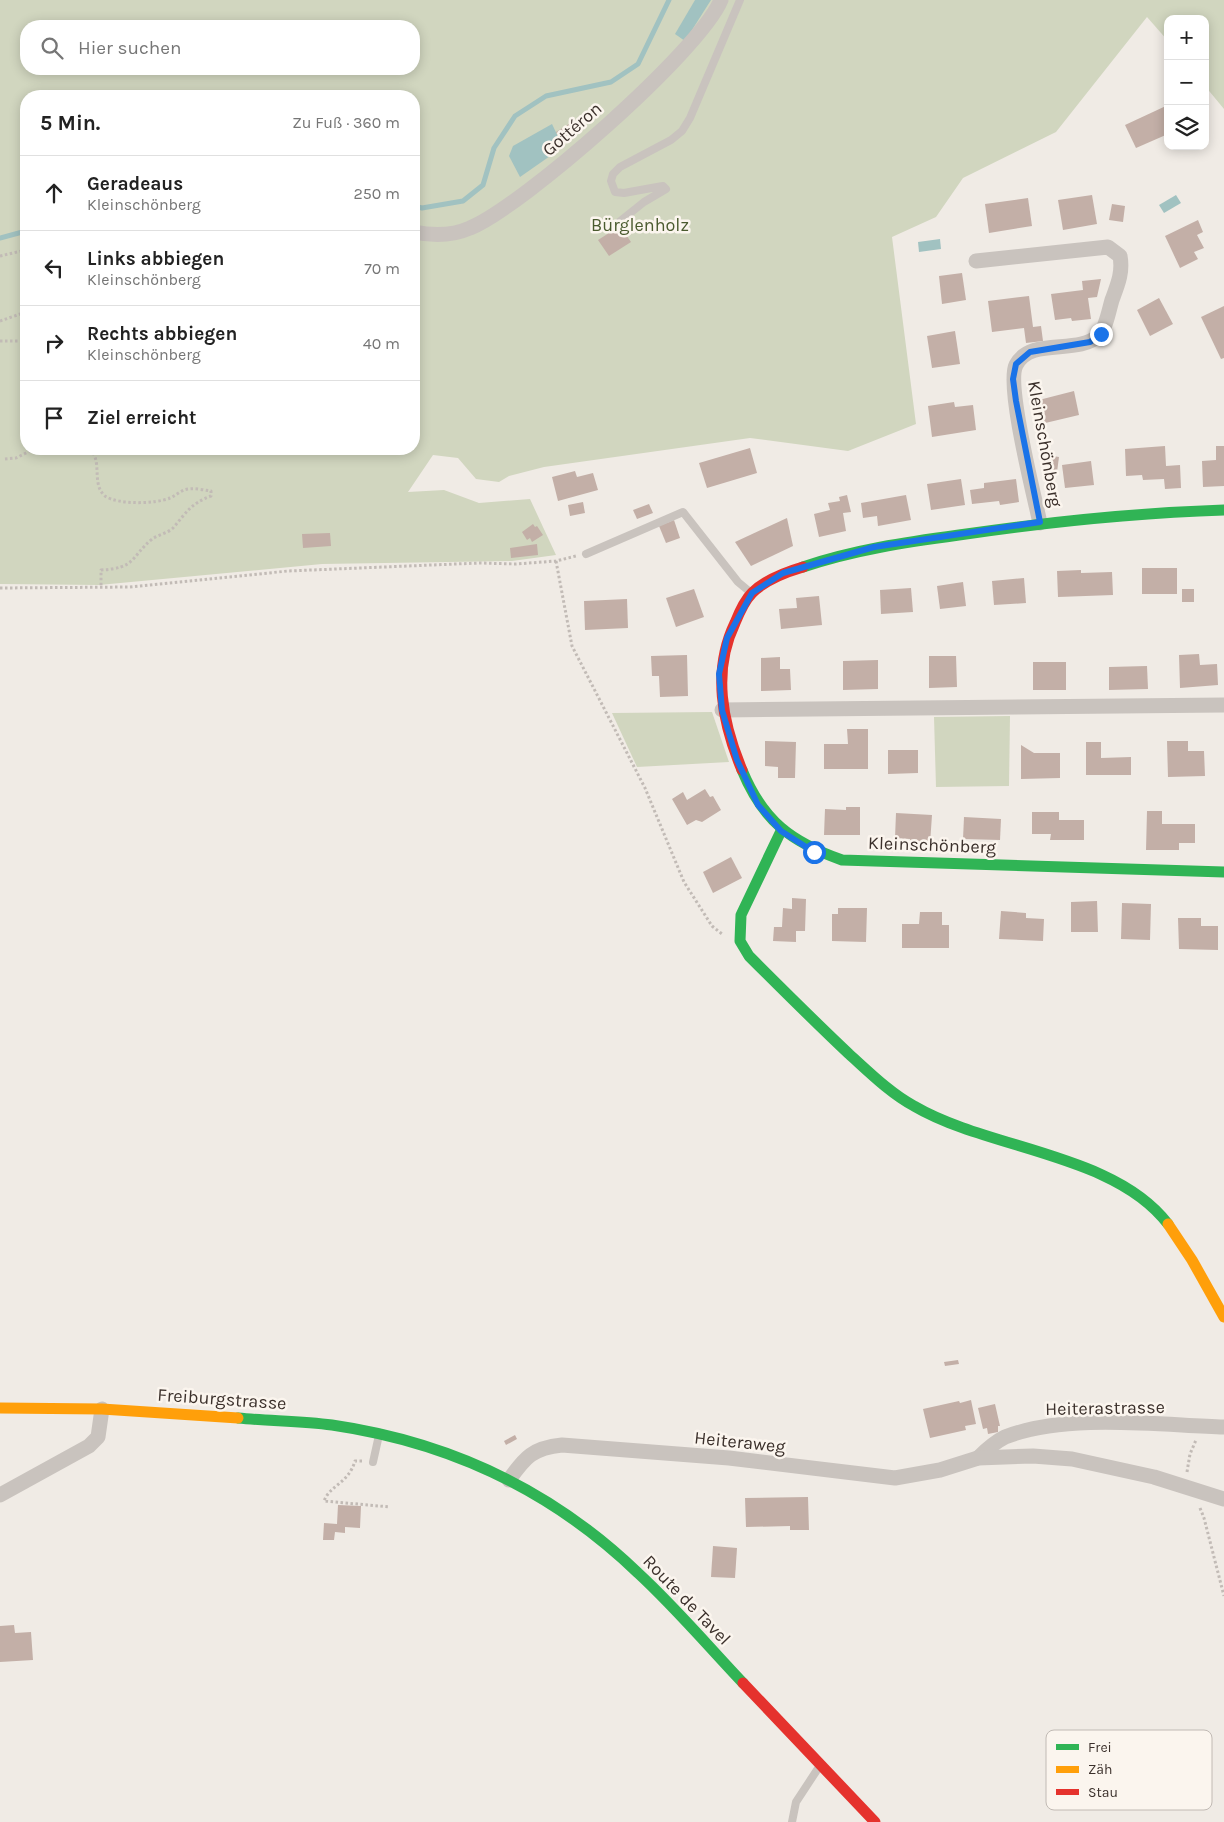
<!DOCTYPE html>
<html lang="de">
<head>
<meta charset="utf-8">
<style>
	:root { --surface:#fff; --page:#f2f2f2; --text:#222; --muted:#767676; --line:#e0e0e0 }
	body { margin:0; font-family:Karla,sans-serif; background:var(--page); color:var(--text) }
	.controls { position:absolute; right:15px; top:15px; display:grid; overflow:hidden; border-radius:10px; box-shadow:0 2px 12px #0003 }
	.controls button { width:45px; height:45px; display:grid; place-items:center; padding:0; border:0; border-bottom:1px solid var(--line); background:var(--surface); color:var(--text); font:25px sans-serif }
	.stop { position:absolute; width:15px; height:15px; margin:-11px; border:4px solid #1a73e8; border-radius:50%; background:#fff }
	.stop.end { background:#1a73e8; border-color:#fff; box-shadow:0 1px 5px #0008 }
	.list { margin:0; padding:0; list-style:none }
	h2 { display:flex; justify-content:space-between; align-items:center; height:65px; margin:0; padding:0 20px; font-size:21px }
	h2 small { font-size:16px; font-weight:400; color:var(--muted) }
	.list li { display:grid; grid-template-columns:32px 1fr auto; gap:15px; align-items:center; box-sizing:border-box; height:75px; padding:0 20px; border-top:1px solid var(--line) }
	.list b { display:block; font-size:19px; white-space:nowrap }
	.list p { margin:0; font-size:16px; white-space:nowrap; color:var(--muted) }
	.list em { font-size:16px; font-style:normal; color:var(--muted) }
	.icon { flex:none; width:28px; height:28px; fill:none; stroke:currentColor; stroke-width:2; stroke-linecap:round; stroke-linejoin:round }
	.map { position:relative; flex:none; width:1224px; height:1822px; overflow:hidden }
	.search { position:absolute; background:var(--surface); box-shadow:0 2px 12px #0003; left:20px; top:20px; width:400px; height:55px; display:flex; align-items:center; gap:12px; box-sizing:border-box; padding:0 18px; border-radius:20px; color:var(--muted); font-size:19px }
	.panel { position:absolute; background:var(--surface); box-shadow:0 2px 12px #0003; left:20px; top:90px; width:400px; height:365px; border-radius:20px }
	.map>svg:first-child { display:block }
	.green { fill:#d1d6bf; fill-rule:evenodd }
	.water { fill:#a1c2c1 }
	.lines { fill:none; stroke-linecap:round; stroke-linejoin:round }
	.stream { stroke:#a1c2c1; stroke-width:5 }
	.building { fill:#c3afa7 }
	.path { stroke:#c2bbb6; stroke-width:3; stroke-dasharray:2.5 2.5; stroke-linecap:butt }
	.lane { stroke:#c9c3be; stroke-width:8 }
	.street { stroke:#c9c3be; stroke-width:15 }
	.fast { stroke:#30b455; stroke-width:11 }
	.slow { stroke:#ff9f0a; stroke-width:11 }
	.jam { stroke:#e5322d; stroke-width:11 }
	.route { stroke:#1a73e8; stroke-width:6 }
	.labels { text-anchor:middle; dominant-baseline:central; stroke-width:5; stroke-linejoin:round; paint-order:stroke }
	.street-label { font-size:18px; fill:#3b302b; stroke:#fbf5ee }
	.park-label { font-size:18px; fill:#4a5a2e; stroke:#fbf5ee }
	.key { fill:#fbf5ee; stroke:#c1bab4; stroke-width:1 }
	.key-label { font-size:14px; fill:#3b302b }
</style>
</head>
<body>
<div class="map">
<svg width="1224" height="1822" viewBox="0 0 1224 1822">
	<rect width="100%" height="100%" fill="#f0ebe5"/>
	<g class="green">
		<path d="M0,0H1224V109L1205,86V19H1168V41L1147,17L1056,132L963,178L936,217L892,237L916,424L848,451L750,438L544,467L509,476L499,482L476,479L458,458L433,455L408,492L444,490L479,503L530,499L556,555L512,561L322,564L99,585L0,584ZM26,26H414V69H26ZM26,96H414V449H26Z"/>
		<path d="M712,712L729,762L637,767L612,713Z"/>
		<path d="M1010,716L1009,786L936,787L934,717Z"/>
	</g>
	<g class="water">
		<path d="M695,0H711L685,41L675,34Z"/>
		<path d="M552,124L563,147L520,177L509,156L513,146Z"/>
		<path d="M1176,195L1181,203L1164,213L1159,205Z"/>
		<path d="M940,239L941,249L919,252L918,242Z"/>
	</g>
	<g class="lines">
		<g class="stream">
			<path d="M414,206L422,208L463,201L483,185L494,148L515,116L546,96L611,82L638,64L669,0"/>
			<path d="M0,238L26,231"/>
		</g>
	</g>
	<g class="building">
		<path d="M1168,105V134L1136,148L1125,125Z"/>
		<path d="M569,124L575,135L562,142L556,132Z"/>
		<path d="M1092,195L1097,224L1063,230L1058,200Z"/>
		<path d="M1028,198L1032,226L989,233L985,204Z"/>
		<path d="M1112,204L1125,206L1123,222L1109,220Z"/>
		<path d="M1198,220L1203,232L1197,235L1204,248L1194,252L1198,259L1180,268L1165,236Z"/>
		<path d="M620,226L631,242L609,256L598,240Z"/>
		<path d="M962,273L966,300L942,304L939,276Z"/>
		<path d="M1101,279L1097,297L1088,298L1091,319L1072,321L1071,318L1055,320L1051,294L1083,290L1082,281Z"/>
		<path d="M1029,296L1033,327L1041,326L1043,341L1026,343L1024,328L992,332L988,301Z"/>
		<path d="M1159,298L1173,324L1150,336L1137,310Z"/>
		<path d="M1224,306V358L1221,359L1201,317Z"/>
		<path d="M955,331L960,364L932,368L927,336Z"/>
		<path d="M1074,391L1079,415L1041,424L1035,401Z"/>
		<path d="M954,402L955,407L973,405L976,430L932,437L928,406Z"/>
		<path d="M1165,446L1166,466L1180,465L1181,488L1165,489L1164,479L1143,480L1142,475L1126,476L1125,449Z"/>
		<path d="M1216,446H1224V486L1203,487L1202,461L1216,460Z"/>
		<path d="M750,448L757,473L707,488L699,463Z"/>
		<path d="M1046,455L1059,457L1057,472L1044,470Z"/>
		<path d="M1091,461L1094,485L1065,488L1062,465Z"/>
		<path d="M575,471L577,477L593,473L598,490L558,501L552,477Z"/>
		<path d="M961,479L965,505L931,510L927,484Z"/>
		<path d="M1016,479L1019,502L1000,505L999,501L972,504L970,490L984,488V483Z"/>
		<path d="M847,495L851,512L843,513L846,531L819,537L814,514L830,510L828,503L840,501L839,497Z"/>
		<path d="M906,495L911,520L878,526L877,516L863,518L861,503Z"/>
		<path d="M583,502L585,513L570,516L568,505Z"/>
		<path d="M649,504L653,513L637,519L633,510Z"/>
		<path d="M787,518L793,546L751,566L735,542Z"/>
		<path d="M674,520L680,538L666,543L659,526Z"/>
		<path d="M533,524L535,527L537,526L543,535L532,542L530,538L527,540L522,532Z"/>
		<path d="M330,533L331,546L303,548L302,534Z"/>
		<path d="M537,544L538,555L511,558L510,548Z"/>
		<rect x="1142" y="568" width="35" height="26"/>
		<path d="M1081,570V573L1112,572L1113,595L1058,597L1057,571Z"/>
		<path d="M1024,578L1026,603L994,605L992,581Z"/>
		<path d="M963,582L966,606L940,609L937,586Z"/>
		<path d="M911,588L913,612L881,614L880,590Z"/>
		<path d="M694,589L704,617L676,627L666,598Z"/>
		<rect x="1182" y="589" width="12" height="13"/>
		<path d="M819,596L822,625L781,629L779,609L797,608L796,598Z"/>
		<path d="M627,599L628,628L585,630L584,601Z"/>
		<path d="M1199,654L1200,665L1217,664L1218,685L1180,688L1179,655Z"/>
		<path d="M687,655L688,696L660,697L659,676H652L651,656Z"/>
		<path d="M929,656H956L957,687L929,688Z"/>
		<path d="M780,657V669H790L791,690L761,691V658Z"/>
		<path d="M878,660V689L843,690V661Z"/>
		<rect x="1033" y="662" width="33" height="28"/>
		<path d="M1147,666L1148,689L1109,690V667Z"/>
		<path d="M847,729H868V769H824V744H848Z"/>
		<path d="M765,741L796,742L795,778H778V767L765,766Z"/>
		<path d="M1167,741H1188V751H1204L1205,776L1168,777Z"/>
		<path d="M1086,742H1101V758L1131,757V775H1086Z"/>
		<path d="M1021,745L1034,753H1060V778L1021,779Z"/>
		<path d="M888,750H918V773L888,774Z"/>
		<path d="M705,789L710,797L713,796L721,810L702,822L696,820L687,825L672,799L683,792L687,800Z"/>
		<path d="M846,807H860V835H824L825,809L846,810Z"/>
		<path d="M1147,811H1162V824H1195V843H1179V850H1146Z"/>
		<path d="M1032,812H1059V820H1084V840H1050L1051,834H1032Z"/>
		<path d="M896,813L932,815L930,844L910,842V839L895,838Z"/>
		<path d="M964,817L1001,819L1000,840L963,839Z"/>
		<path d="M731,857L742,878L713,893L703,872Z"/>
		<path d="M792,898L806,899L805,931H796V942L773,941L774,927H782L783,908L792,909Z"/>
		<path d="M1097,901L1098,932H1071V902Z"/>
		<path d="M1122,903L1151,904L1150,940L1121,939Z"/>
		<path d="M838,908H867L866,942L832,941V914H838Z"/>
		<path d="M1001,911L1026,913V918L1044,919L1043,941L999,939Z"/>
		<path d="M920,912H942V925H949V948H902V924H919Z"/>
		<path d="M1178,918H1201V926H1218V950L1179,949Z"/>
		<path d="M958,1360L959,1364L945,1366L944,1362Z"/>
		<path d="M971,1400L976,1424L965,1426L966,1430L930,1438L923,1409L959,1401L960,1403Z"/>
		<path d="M995,1404L1000,1426H998V1432L988,1434L987,1428L983,1429L978,1408Z"/>
		<path d="M515,1435L517,1439L506,1445L504,1441Z"/>
		<path d="M808,1497L809,1530H790V1526L746,1527L745,1498Z"/>
		<path d="M338,1505L361,1506L360,1528L345,1527V1533L335,1532L334,1540H323L324,1523L337,1524Z"/>
		<path d="M713,1546L737,1548L735,1578L711,1577Z"/>
		<path d="M14,1625L15,1633L31,1632L33,1660L0,1662V1626Z"/>
	</g>
	<g class="lines">
		<g class="path">
			<path d="M0,256L26,250"/>
			<path d="M0,321L26,312"/>
			<path d="M0,341H26"/>
			<path d="M90,449C103,462 91,484 105,496C118,505 156,504 170,498C175,496 179,492 184,490C192,487 203,490 211,491V496C190,504 187,512 173,528C168,533 158,535 152,539C130,558 136,568 101,570V587"/>
			<path d="M5,459L16,458L34,449"/>
			<path d="M556,561L572,646L645,788L684,882L712,926L722,934"/>
			<path d="M0,588L129,587L288,571L480,563L516,564L556,561L576,556"/>
			<path d="M362,1461H355C348,1484 330,1485 324,1501L390,1507"/>
			<path d="M1187,1472L1190,1454L1196,1440"/>
			<path d="M1200,1508L1204,1518L1224,1596"/>
		</g>
		<g class="lane">
			<path d="M619,222L644,202L666,189L663,186L657,187L624,193L615,192L611,181L613,174L620,167L671,140L682,131L690,118L740,0"/>
			<path d="M586,554L683,512L738,582L750,592"/>
			<path d="M373,1462L379,1435"/>
			<path d="M792,1822L796,1802L819,1767"/>
		</g>
		<g class="street">
			<path d="M414,232C433,236 452,236 470,228C522,207 700,51 721,0"/>
			<path d="M976,261L1108,247L1120,256C1123,272 1118,284 1112,300C1109,310 1106,328 1099,335C1078,356 1031,336 1016,365C1006,385 1034,495 1040,523"/>
			<path d="M722,710L1224,705"/>
			<path d="M978,1458C986,1450 995,1442 1005,1437C1067,1413 1158,1425 1224,1427"/>
			<path d="M509,1480C525,1457 533,1448 562,1445L729,1458L895,1478L940,1470L978,1458L1033,1456L1072,1459L1154,1477L1224,1499"/>
			<path d="M0,1495L89,1446L98,1437L102,1409"/>
		</g>
		<g class="fast">
			<path d="M803,567C853,550 907,542 959,535C1047,522 1135,513 1224,510"/>
			<path d="M742,770C763,821 791,842 842,860L1224,872"/>
			<path d="M781,831L741,915L740,941L749,956C782,989 815,1022 849,1054C869,1072 890,1093 914,1106C989,1150 1114,1153 1168,1224"/>
			<path d="M238,1418C269,1421 301,1421 332,1425C449,1442 553,1491 638,1573C675,1607 708,1646 743,1683"/>
		</g>
		<g class="slow">
			<path d="M1168,1224L1192,1260L1224,1317"/>
			<path d="M0,1408L102,1409L238,1418"/>
		</g>
		<g class="jam">
			<path d="M742,770C722,722 712,671 735,623C739,613 744,601 752,593C765,580 786,572 803,567"/>
			<path d="M743,1683L875,1822"/>
		</g>
	</g>
	<g class="lines">
		<path class="route" d="M814,852L781,831L758,805L737,760L722,710L719,674L727,638L752,593L783,573L874,547L1040,522L1016,401L1013,379L1016,364L1030,352L1090,342L1101,334"/>
	</g>
	<g class="labels">
		<g class="street-label">
			<text transform="translate(572 129) rotate(-41)">Gottéron</text>
			<text transform="translate(1045 444) rotate(80)">Kleinschönberg</text>
			<text transform="translate(932 845) rotate(2)">Kleinschönberg</text>
			<text transform="translate(222 1399) rotate(4)">Freiburgstrasse</text>
			<text transform="translate(1105 1408) rotate(-1)">Heiterastrasse</text>
			<text transform="translate(740 1442) rotate(6)">Heiteraweg</text>
			<text transform="translate(687 1600) rotate(46)">Route de Tavel</text>
		</g>
		<g class="park-label">
			<text x="640" y="225">Bürglenholz</text>
		</g>
	</g>
	<rect x="1046" y="1730" width="166" height="80" rx="8" class="key"/>
	<rect x="1056" y="1744" width="23" height="6" fill="#30b455"/>
	<rect x="1056" y="1766" width="23" height="7" fill="#ff9f0a"/>
	<rect x="1056" y="1789" width="23" height="6" fill="#e5322d"/>
	<g class="key-label">
		<text x="1088" y="1752">Frei</text>
		<text x="1088" y="1774">Zäh</text>
		<text x="1088" y="1797">Stau</text>
	</g>
</svg>
<div class="controls">
<button>+</button>
<button>−</button>
<button><svg class="icon" aria-label="layers" viewBox="0 0 24 24"><path d="M12 4l9 5-9 5-9-5zM3 14l9 5 9-5"/></svg></button>
</div>
<div class="stop" style="left:814px;top:852px"></div>
<div class="stop end" style="left:1101px;top:334px"></div>
<div class="search"><svg class="icon" aria-label="search" viewBox="0 0 24 24"><circle cx="10" cy="10" r="6"/><path d="M15 15l6 6"/></svg>Hier suchen</div>
<section class="panel">
<h2>5 Min.<small>Zu Fuß · 360 m</small></h2>
<ul class="list">
<li><svg class="icon" aria-label="ahead" viewBox="0 0 24 24"><path d="M12 20V5M6 11l6-6 6 6"/></svg><div><b>Geradeaus</b><p>Kleinschönberg</p></div><em>250 m</em></li>
<li><svg class="icon" aria-label="left" viewBox="0 0 24 24"><path d="M17 20v-9H6M10 6l-5 5 5 5"/></svg><div><b>Links abbiegen</b><p>Kleinschönberg</p></div><em>70 m</em></li>
<li><svg class="icon" aria-label="right" viewBox="0 0 24 24"><path d="M7 20v-9h11M14 6l5 5-5 5"/></svg><div><b>Rechts abbiegen</b><p>Kleinschönberg</p></div><em>40 m</em></li>
<li><svg class="icon" aria-label="arrive" viewBox="0 0 24 24"><path d="M6 21V4h12l-3 4 3 4H6"/></svg><div><b>Ziel erreicht</b></div></li>
</ul>
</section>
</div>
</body>
</html>
